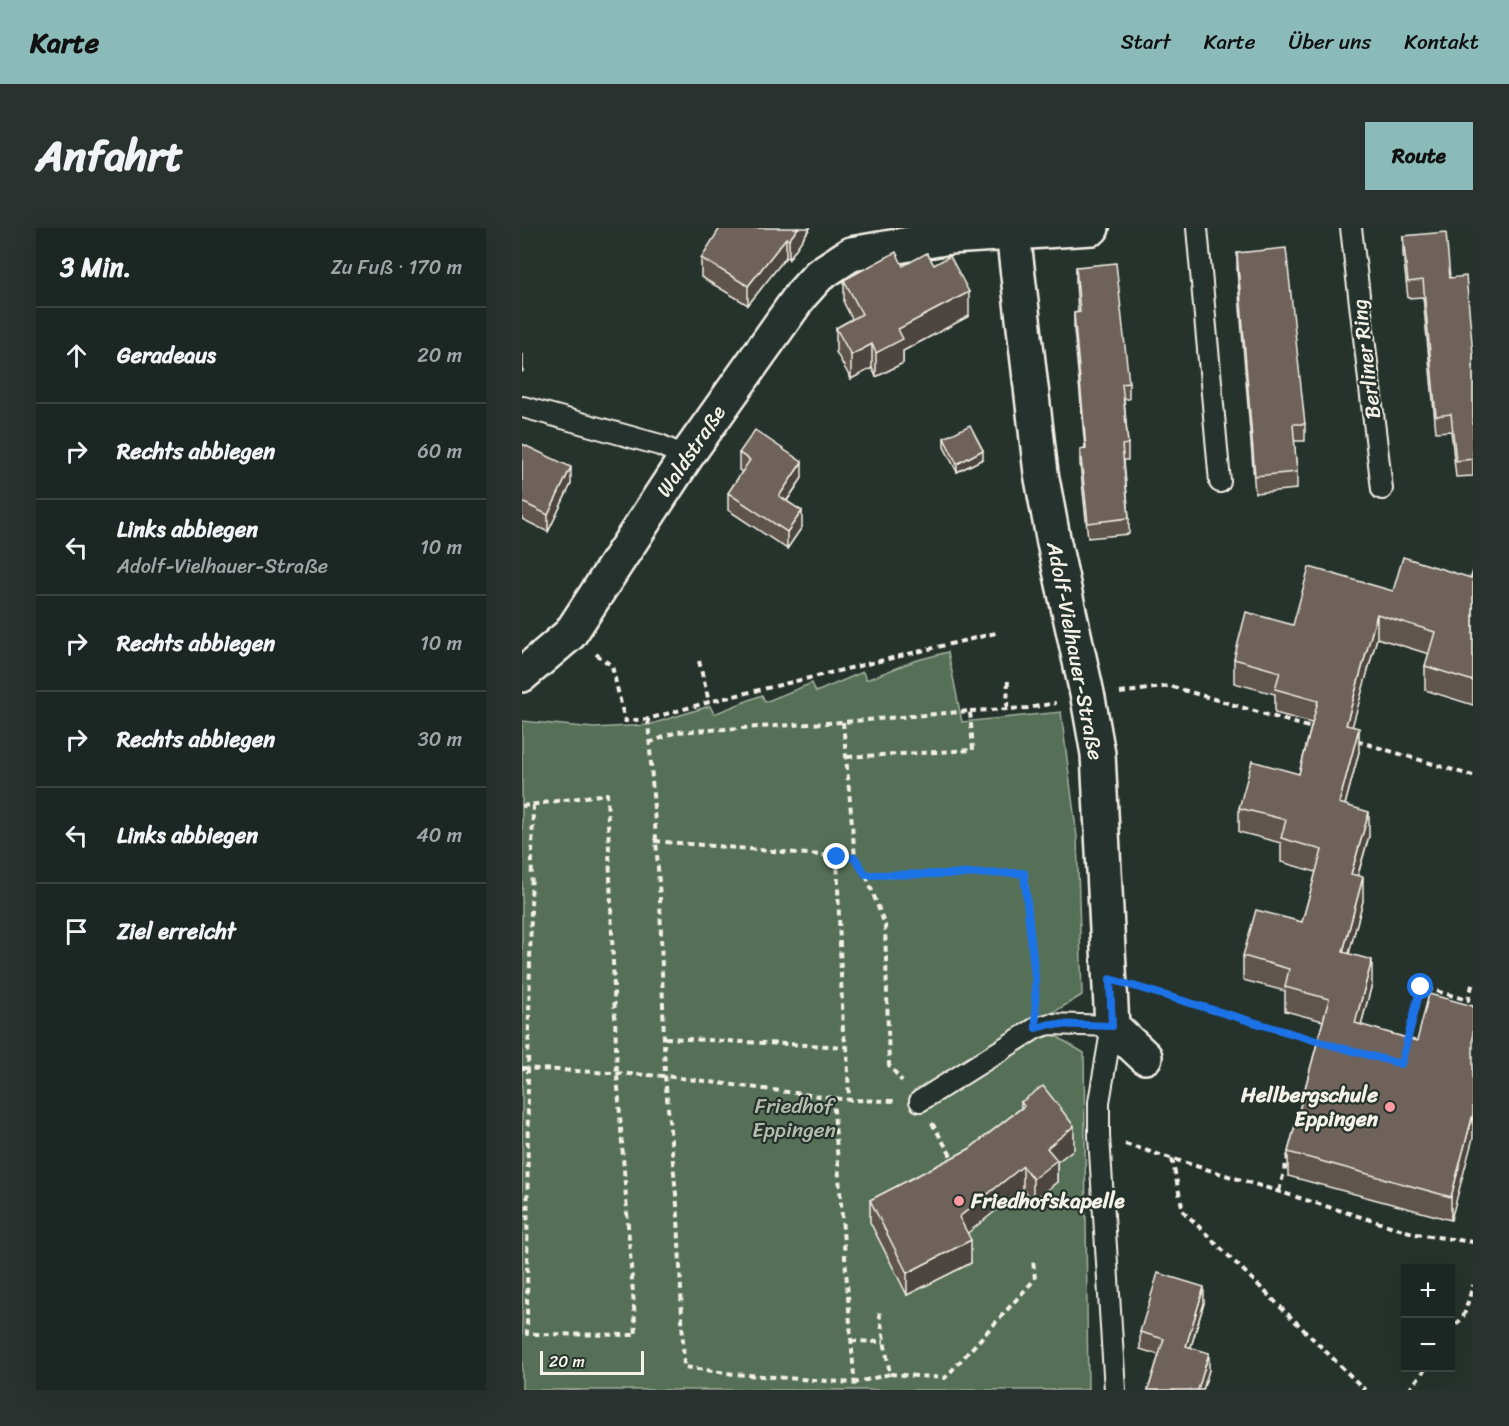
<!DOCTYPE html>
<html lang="de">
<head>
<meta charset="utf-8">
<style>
	:root { --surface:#1c2622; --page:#29322f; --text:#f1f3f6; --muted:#a0a5a5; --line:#3a4340; --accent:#8bbbb9 }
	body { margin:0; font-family:Sriracha,sans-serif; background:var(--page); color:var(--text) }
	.controls { position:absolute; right:18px; bottom:18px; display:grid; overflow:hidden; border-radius:0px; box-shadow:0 6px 24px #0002 }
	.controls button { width:54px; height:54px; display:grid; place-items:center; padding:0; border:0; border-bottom:2px solid var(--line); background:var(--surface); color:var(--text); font:30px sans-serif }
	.scale { position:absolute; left:18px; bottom:15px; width:104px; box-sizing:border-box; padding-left:6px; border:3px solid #f4f1e8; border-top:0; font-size:16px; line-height:21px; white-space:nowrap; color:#f4f1e8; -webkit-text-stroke:4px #26332d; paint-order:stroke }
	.stop { position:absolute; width:18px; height:18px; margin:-14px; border:4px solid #1a73e8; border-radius:50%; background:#fff }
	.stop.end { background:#1a73e8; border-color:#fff; box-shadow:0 2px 6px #0008 }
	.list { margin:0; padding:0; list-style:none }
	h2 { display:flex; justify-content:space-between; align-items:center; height:78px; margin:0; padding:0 24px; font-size:26px }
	h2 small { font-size:20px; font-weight:400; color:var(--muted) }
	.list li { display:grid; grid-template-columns:39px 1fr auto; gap:18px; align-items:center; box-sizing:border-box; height:96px; padding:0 24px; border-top:2px solid var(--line) }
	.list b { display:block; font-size:22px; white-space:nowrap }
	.list p { margin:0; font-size:20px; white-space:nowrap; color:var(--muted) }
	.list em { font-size:20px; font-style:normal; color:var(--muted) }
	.icon { flex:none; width:33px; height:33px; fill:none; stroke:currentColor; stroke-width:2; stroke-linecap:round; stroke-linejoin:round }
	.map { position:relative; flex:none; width:951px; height:1162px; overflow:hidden; border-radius:0px }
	header { display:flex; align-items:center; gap:36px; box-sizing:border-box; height:84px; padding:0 30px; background:var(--accent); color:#111 }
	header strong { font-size:28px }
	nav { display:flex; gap:33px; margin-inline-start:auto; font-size:21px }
	.intro { display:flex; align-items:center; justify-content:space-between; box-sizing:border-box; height:144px; padding:0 36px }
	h1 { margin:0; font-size:42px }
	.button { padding:15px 27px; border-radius:0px; background:var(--accent); color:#111; font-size:21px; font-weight:700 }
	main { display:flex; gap:36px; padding:0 36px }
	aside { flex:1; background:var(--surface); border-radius:0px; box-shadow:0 6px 24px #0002 }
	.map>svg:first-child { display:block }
	.green { fill:#546f56; stroke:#a4b09f; stroke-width:1.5 }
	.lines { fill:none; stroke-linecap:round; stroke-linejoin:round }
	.service-casing { stroke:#f4f1e8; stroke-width:24 }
	.minor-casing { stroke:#f4f1e8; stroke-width:38 }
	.path { stroke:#f4f1e8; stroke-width:4; stroke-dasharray:6 4.5; stroke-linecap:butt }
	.service { stroke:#26332d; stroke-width:20 }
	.minor { stroke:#26332d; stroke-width:33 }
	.wall { fill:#5f544d; stroke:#f4f1e8; stroke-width:1.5 }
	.shaded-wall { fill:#4d453f; stroke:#f4f1e8; stroke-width:1.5 }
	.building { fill:#6e625a; stroke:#f4f1e8; stroke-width:1.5 }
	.route { stroke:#1a73e8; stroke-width:8 }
	.poi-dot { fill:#ff9aa2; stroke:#26332d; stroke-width:2 }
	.labels { text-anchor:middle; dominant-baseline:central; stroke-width:4.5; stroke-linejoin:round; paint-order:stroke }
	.street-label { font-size:21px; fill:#f4f1e8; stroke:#26332d }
	.poi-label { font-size:21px; font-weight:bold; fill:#f4f1e8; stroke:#26332d; text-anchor:end }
	.park-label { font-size:21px; fill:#b4bdae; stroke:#26332d }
</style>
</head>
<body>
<header>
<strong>Karte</strong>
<nav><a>Start</a><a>Karte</a><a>Über uns</a><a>Kontakt</a></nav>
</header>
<div class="intro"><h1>Anfahrt</h1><a class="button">Route</a></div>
<main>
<aside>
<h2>3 Min.<small>Zu Fuß · 170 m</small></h2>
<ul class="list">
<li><svg class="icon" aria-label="ahead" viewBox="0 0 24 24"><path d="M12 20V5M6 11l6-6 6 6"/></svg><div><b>Geradeaus</b></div><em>20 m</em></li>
<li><svg class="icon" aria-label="right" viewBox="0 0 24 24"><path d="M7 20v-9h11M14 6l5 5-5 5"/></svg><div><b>Rechts abbiegen</b></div><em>60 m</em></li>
<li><svg class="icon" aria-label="left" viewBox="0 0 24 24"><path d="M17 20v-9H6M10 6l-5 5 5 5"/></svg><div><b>Links abbiegen</b><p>Adolf-Vielhauer-Straße</p></div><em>10 m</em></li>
<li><svg class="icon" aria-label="right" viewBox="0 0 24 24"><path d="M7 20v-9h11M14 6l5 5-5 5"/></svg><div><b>Rechts abbiegen</b></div><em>10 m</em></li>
<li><svg class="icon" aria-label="right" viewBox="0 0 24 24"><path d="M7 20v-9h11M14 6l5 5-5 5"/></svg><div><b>Rechts abbiegen</b></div><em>30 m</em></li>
<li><svg class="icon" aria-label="left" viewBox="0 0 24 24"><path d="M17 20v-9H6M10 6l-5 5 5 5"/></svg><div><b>Links abbiegen</b></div><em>40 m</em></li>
<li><svg class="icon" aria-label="arrive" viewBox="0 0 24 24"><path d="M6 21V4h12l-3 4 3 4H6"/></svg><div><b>Ziel erreicht</b></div></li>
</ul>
</aside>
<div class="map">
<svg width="951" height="1162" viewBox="0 0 951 1162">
	<rect width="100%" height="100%" fill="#26332d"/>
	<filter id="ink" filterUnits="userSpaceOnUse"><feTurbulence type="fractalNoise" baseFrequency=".0167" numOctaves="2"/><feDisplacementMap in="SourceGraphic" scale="12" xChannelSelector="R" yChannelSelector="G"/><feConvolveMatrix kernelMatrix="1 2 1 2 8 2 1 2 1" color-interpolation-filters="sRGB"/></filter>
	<g filter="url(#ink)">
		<path class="green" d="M426,424L440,494L539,484L555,609L560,767L527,787L529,805L562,825L566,1162H0V493L72,500L126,497L188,478L192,486L240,467L243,474L290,455L294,464L341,444L344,452L392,433Z"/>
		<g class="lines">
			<g class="service-casing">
				<g id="service">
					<path d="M675,0L698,254"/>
					<path d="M829,0L860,261"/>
					<path d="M1,179L138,217L164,229"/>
					<path d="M398,873L514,800L528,796L590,798L577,874V908L593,1162"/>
				</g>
			</g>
			<g class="minor-casing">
				<g id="minor">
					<path d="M491,5L519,245L532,315L566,470L576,526L590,798L623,829"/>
					<path d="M0,447L48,406L164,229L279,67L297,47L329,26L428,9L570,0"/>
				</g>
			</g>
			<g class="path">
				<path d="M74,426L90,438L103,493L126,491L187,474L474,405"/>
				<path d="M177,433L187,474"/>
				<path d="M598,465L648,458L793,501"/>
				<path d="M485,480L486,451"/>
				<path d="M448,483L506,480L534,475"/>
				<path d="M126,491L138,671L143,848L156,988L162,1139L212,1146L332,1155L368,1146L357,1084"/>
				<path d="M321,494L333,630L344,647L363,697L367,837L380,853"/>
				<path d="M835,513L951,548"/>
				<path d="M127,515L154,504L321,494L448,483L451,522L324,529"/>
				<path d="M0,578L85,566L95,846L114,1107L5,1106L6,841L11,577"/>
				<path d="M133,613L333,630"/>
				<path d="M315,629L321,806L325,819L327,872"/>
				<path d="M344,647L503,645L513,749V774"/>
				<path d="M621,761L798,814L797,817"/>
				<path d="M143,810L325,819"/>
				<path d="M884,814L899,759L946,772L951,754"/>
				<path d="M0,840L143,848L327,872L372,873"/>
				<path d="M311,869L333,1162"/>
				<path d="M410,895L432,933"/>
				<path d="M603,916L894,1006L951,1014"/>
				<path d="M650,931L661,983L843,1162"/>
				<path d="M757,963L767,925"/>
				<path d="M928,1105L942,1087L951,1057"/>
				<path d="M329,1113L362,1114"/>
				<path d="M368,1146L423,1150L513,1051L511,1032"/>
				<path d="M887,1162L904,1140"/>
			</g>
			<use href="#service" class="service"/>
			<use href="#minor" class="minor"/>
		</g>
		<g class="wall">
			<path d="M288,0L267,31L264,29L226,77L179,49V30Z"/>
			<path d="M881,8L928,50L951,126V248L934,249L929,203L914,204L901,69L886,70L881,25Z"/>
			<path d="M715,25L783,196V213H772L775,244V261L733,265L715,42Z"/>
			<path d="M412,37L447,88L381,123V135L354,149L350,140L329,151L314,124V100L330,91L322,75V52L381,38Z"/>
			<path d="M554,39L607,155V171H602L606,216V232H602L607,290V306L566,310L558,236V221L563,220L552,101V85L556,84L554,55Z"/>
			<path d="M422,210L461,231L435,244L422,219Z"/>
			<path d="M0,216L49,256L26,304L0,291Z"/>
			<path d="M217,225L280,250L265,273L280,299L265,321L206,282V265L220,244L217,242Z"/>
			<path d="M951,343V477L903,462V438L907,426L855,410L830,498L837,524L823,577L847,608L836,647L841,673L827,725L850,756L839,797L895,813L951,778L929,992L766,948V924L801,793L763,783V763L721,752V728L780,694L794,644L759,634V615L717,604V580L777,546L790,495L753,485V466L712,455V431L771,397L871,363L949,350Z"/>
			<path d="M499,874L552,921L535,934V954L511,973L501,961L445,1005L449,1035L385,1067L348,994V972L447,921L499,880Z"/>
			<path d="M682,1075L669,1119L687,1142L681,1162H626L637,1127L618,1121V1104Z"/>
		</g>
		<g class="shaded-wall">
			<path d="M276,0H288L267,31V12Z"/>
			<path d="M264,10V29L226,77V58Z"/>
			<path d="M447,64V88L381,123V135L354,149V125L376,101Z"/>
			<path d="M350,116V140L329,151V127Z"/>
			<path d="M1,126V143L0,144V128Z"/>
			<path d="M461,222V231L435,244V236Z"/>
			<path d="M280,234V250L257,284V268Z"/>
			<path d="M49,239V256L26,304V287Z"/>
			<path d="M280,283V299L265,321V304Z"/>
			<path d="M855,386V410L824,521V497Z"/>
			<path d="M837,500V524L817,599V575Z"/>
			<path d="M847,584V608L829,670V646Z"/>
			<path d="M841,649V673L821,748V724Z"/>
			<path d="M850,732V756L833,819V795Z"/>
			<path d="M951,886V910L929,992V969Z"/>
			<path d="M552,898V921L535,934V954L511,973V951L525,920Z"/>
			<path d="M501,938V961L437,1012V989Z"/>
			<path d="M449,1012V1035L385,1067V1045Z"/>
			<path d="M682,1059V1075L664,1135V1118Z"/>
			<path d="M687,1125V1142L681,1162H676Z"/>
		</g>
		<g class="building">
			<path d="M198,0H276L267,12L264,10L226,58L179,30Z"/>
			<path d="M924,4L928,50L944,48L951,126V231L934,233L929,186L914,188L901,52L886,54L881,8Z"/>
			<path d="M764,20L783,196H771L775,244L733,248L715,25Z"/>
			<path d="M374,24L381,38L405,25L412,37L428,28L447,64L376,101L381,111L354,125L350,116L329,127L314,100L340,86L322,52Z"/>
			<path d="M594,35L607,155L600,156L606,216L600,217L607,290L566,295L558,221L564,220L552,85L558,84L554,39Z"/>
			<path d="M448,197L461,222L435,236L422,210Z"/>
			<path d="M233,202L280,234L257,268L280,283L265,304L206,265L228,232L217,225Z"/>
			<path d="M0,216L49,239L26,287L0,274Z"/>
			<path d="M881,329L949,350L951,343V453L903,438L913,404L855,386L824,497L837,500L817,575L847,584L829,646L841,649L821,724L850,732L833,795L895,813L907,766L951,778V886L929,969L766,924L807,771L763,759L767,741L721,728L734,682L780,694L800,622L759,610L764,592L717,580L730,533L777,546L796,473L753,461L758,444L712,431L724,384L771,397L787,339L871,363Z"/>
			<path d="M521,858L552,898L525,920L535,932L511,951L501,938L437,989L449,1012L385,1045L348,972L447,921L502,878L499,874Z"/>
			<path d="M636,1045L682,1059L664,1118L687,1125L676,1162H626L642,1111L618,1104Z"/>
		</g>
	</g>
	<g class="lines" filter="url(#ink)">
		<path class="route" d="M315,629L333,630L344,647L502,645L513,749L514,800L528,796L590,798L588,751L798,814L879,836L899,759"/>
	</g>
	<g class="poi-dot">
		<circle cx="868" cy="879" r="6"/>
		<circle cx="437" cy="973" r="6"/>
	</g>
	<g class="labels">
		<g class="street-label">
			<text transform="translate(844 131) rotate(-97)">Berliner Ring</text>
			<text transform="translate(169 223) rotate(-56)">Waldstraße</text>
			<text transform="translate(553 423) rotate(79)">Adolf-Vielhauer-Straße</text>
		</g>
		<g class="poi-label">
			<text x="856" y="867">Hellbergschule<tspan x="856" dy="24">Eppingen</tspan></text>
			<text x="449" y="973" text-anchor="start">Friedhofskapelle</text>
		</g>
		<g class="park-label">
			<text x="272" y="878">Friedhof<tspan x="272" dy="24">Eppingen</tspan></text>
		</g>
	</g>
</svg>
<div class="controls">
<button>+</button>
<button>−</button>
</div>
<div class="scale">20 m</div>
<div class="stop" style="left:899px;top:759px"></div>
<div class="stop end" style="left:315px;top:629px"></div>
</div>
</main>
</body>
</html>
